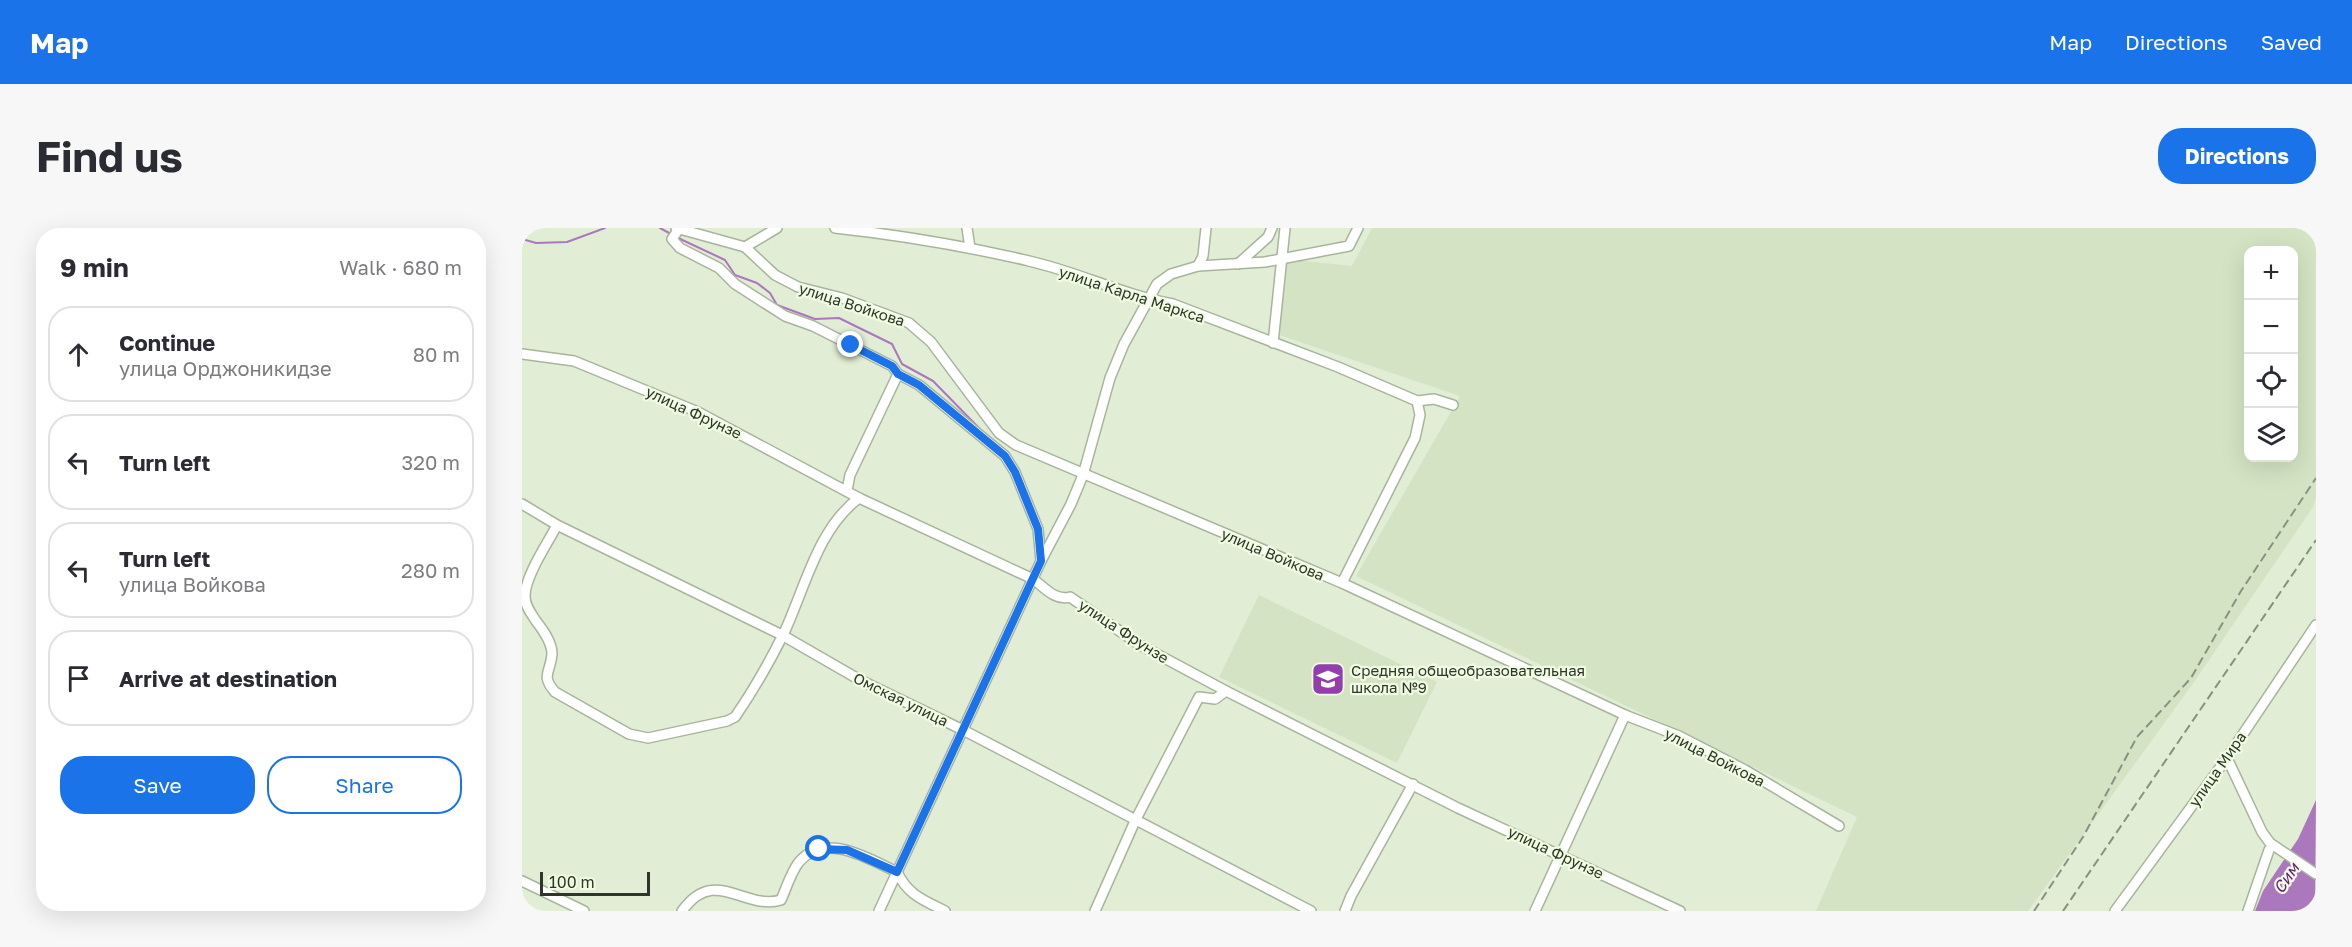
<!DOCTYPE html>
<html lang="en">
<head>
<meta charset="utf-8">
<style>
	:root { --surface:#fff; --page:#f7f7f7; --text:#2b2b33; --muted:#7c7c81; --line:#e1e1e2; --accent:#1a73e8 }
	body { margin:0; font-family:"Golos Text",sans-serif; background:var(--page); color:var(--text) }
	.controls { position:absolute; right:18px; top:18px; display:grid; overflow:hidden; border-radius:12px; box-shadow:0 6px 24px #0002 }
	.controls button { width:54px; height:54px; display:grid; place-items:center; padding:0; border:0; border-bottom:2px solid var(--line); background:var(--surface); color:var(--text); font:30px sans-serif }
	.scale { position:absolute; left:18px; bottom:15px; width:110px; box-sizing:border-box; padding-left:6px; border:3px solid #30352b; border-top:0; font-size:16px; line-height:21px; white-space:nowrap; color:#30352b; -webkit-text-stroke:4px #effce2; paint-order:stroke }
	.stop { position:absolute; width:18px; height:18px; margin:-14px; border:4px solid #1a73e8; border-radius:50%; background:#fff }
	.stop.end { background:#1a73e8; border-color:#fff; box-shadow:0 2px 6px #0008 }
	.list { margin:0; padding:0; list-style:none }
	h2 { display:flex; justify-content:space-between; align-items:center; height:78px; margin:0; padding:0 24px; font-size:26px }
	h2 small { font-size:20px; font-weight:400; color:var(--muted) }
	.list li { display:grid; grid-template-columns:39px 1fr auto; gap:18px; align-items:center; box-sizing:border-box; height:96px; margin:0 12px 12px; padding:0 12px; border:2px solid var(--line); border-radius:24px }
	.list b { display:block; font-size:22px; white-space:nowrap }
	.list p { margin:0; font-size:20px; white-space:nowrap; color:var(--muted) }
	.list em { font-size:20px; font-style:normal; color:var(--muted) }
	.actions { display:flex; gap:12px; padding:18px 24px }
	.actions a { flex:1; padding:14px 0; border:2px solid var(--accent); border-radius:24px; text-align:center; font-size:21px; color:var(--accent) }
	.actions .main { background:var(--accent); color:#fff }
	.icon { flex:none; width:33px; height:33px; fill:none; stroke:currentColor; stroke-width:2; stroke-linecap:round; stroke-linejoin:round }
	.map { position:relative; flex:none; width:1794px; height:683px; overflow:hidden; border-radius:24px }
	header { display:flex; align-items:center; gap:36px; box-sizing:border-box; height:84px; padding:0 30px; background:var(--accent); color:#fff }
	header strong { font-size:28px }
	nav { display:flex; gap:33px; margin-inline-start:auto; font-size:21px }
	.intro { display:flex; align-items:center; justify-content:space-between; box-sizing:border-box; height:144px; padding:0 36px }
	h1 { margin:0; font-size:42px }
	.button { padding:15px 27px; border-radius:24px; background:var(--accent); color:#fff; font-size:21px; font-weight:700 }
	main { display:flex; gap:36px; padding:0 36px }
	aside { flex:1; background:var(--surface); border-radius:24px; box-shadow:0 6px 24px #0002 }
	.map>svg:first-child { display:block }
	.built { fill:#d3e3c3; fill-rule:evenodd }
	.water { fill:#ab77bd }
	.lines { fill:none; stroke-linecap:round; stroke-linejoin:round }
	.stream { stroke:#ab77bd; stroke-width:2 }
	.minor-casing { stroke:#a8b49c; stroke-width:12 }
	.minor { stroke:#fff; stroke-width:9 }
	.rail { stroke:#88917f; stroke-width:2; stroke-dasharray:9 4.5; stroke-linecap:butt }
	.route { stroke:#1a73e8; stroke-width:8 }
	.labels { text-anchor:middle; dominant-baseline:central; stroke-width:4.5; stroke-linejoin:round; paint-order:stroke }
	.street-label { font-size:15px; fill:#30352b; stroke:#effce2 }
	.poi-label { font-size:15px; fill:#30352b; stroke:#effce2; text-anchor:start }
	.water-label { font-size:16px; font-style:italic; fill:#632277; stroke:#effce2 }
</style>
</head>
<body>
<header>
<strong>Map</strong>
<nav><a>Map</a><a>Directions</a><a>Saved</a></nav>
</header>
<div class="intro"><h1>Find us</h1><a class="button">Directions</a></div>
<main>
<aside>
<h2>9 min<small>Walk · 680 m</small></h2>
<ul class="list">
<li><svg class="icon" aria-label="ahead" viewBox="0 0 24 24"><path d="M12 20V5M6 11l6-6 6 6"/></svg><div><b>Continue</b><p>улица Орджоникидзе</p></div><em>80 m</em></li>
<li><svg class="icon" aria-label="left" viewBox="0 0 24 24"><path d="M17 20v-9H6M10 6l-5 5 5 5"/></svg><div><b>Turn left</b></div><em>320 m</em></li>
<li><svg class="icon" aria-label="left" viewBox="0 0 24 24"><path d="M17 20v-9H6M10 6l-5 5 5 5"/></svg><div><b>Turn left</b><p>улица Войкова</p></div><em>280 m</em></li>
<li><svg class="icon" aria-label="arrive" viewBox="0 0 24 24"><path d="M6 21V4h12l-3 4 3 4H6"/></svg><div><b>Arrive at destination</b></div></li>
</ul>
<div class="actions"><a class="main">Save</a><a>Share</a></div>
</aside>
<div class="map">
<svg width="1794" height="683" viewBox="0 0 1794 683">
	<rect width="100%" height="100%" fill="#e1eed5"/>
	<g class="built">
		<path d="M850,0H1794V269L1791,279L1670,457L1506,683H1294L1335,589L834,348L938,168L757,107L764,31L830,38ZM1726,22H1772V230H1726Z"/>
		<path d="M737,367L915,454L875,535L697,449Z"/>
	</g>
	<path class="water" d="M1794,572L1793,683H1733L1741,663L1776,611Z"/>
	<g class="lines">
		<g class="stream">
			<path d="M138,0L149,6"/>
			<path d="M154,9L203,32L213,47L235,55L248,65L255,77L293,91L317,90L370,116L380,136L411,153L458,201"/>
			<path d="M0,11L14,15L45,14L83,0"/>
		</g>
		<g class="minor-casing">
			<g id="minor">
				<path d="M154,0L223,19L255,0"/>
				<path d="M313,0C378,7 443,18 507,33C556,44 601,67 651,76L816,139L895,173L912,171L931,177"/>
				<path d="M445,0L448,20"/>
				<path d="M157,1L150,11L158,20L197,40L213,56L263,88L291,98L370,138L376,146L397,157L483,228L493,244L516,301L519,333"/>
				<path d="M223,19L253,47L276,59L320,70L387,95L409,114L477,205L494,217L820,355L1103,487L1157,508L1223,542L1317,598"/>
				<path d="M716,36L746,9L750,0"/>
				<path d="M676,38L681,28L684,0"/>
				<path d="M751,115L763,0"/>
				<path d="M0,126L52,133L176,184L337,270L511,351C523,360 533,373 548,369L618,417L704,463L936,580L1158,683"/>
				<path d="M325,262L328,247L376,146"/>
				<path d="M0,276L35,297L260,407L338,452L441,502L789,683"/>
				<path d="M35,297C26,315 3,348 3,368C3,378 9,385 14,393C21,402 30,414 30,426C29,444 18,447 33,464L107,506L126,510L205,493L213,489C231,463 248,433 262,405C283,360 296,300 337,270"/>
				<path d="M820,355L893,210L898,187L895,173"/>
				<path d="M1705,530L1740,604L1748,615L1794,646"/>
				<path d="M0,653L62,683"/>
				<path d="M160,683C193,637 222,683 259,672C264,661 269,644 277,634C303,603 347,631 375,644C386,667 401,672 423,683"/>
				<path d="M357,683L519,333L549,276L561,247L588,150L602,116L635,56L649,46L676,38L743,34L827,18L836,0"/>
				<path d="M573,683L613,593L677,469L693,471L704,463"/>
				<path d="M823,683L829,668L891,556"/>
				<path d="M1013,683L1103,487"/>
				<path d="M1593,683L1705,530L1794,397"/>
				<path d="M1726,683L1747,622"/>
			</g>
		</g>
		<use href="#minor" class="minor"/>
		<g class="rail">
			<path d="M1512,683L1561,609L1615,509L1669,450L1719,363L1794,250"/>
			<path d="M1541,683L1794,312"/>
		</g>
	</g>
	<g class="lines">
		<path class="route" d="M297,621L325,622L375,644L519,333L516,301L493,244L483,228L397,157L376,146L370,138L329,117"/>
	</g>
	<defs>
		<g id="school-square" transform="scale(1.725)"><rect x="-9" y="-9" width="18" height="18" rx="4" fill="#923eac" stroke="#effce2"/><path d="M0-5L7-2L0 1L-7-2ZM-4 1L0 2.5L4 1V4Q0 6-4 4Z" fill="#fff"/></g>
	</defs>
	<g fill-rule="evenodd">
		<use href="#school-square" x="806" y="451"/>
	</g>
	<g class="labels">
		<g class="street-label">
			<text transform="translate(610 66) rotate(18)">улица Карла Маркса</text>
			<text transform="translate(330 76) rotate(18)">улица Войкова</text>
			<text transform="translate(172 184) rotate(25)">улица Фрунзе</text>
			<text transform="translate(751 326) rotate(23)">улица Войкова</text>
			<text transform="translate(602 403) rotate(33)">улица Фрунзе</text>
			<text transform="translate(379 471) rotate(26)">Омская улица</text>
			<text transform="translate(1193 529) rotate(27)">улица Войкова</text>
			<text transform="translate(1695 541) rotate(-55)">улица Мира</text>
			<text transform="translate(1034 624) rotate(25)">улица Фрунзе</text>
		</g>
		<g class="poi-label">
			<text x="829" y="442">Средняя общеобразовательная<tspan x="829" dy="17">школа №9</tspan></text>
		</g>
		<g class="water-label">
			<text transform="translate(1764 650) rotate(-56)">Сим</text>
		</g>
	</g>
</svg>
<div class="controls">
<button>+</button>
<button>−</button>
<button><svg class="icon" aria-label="locate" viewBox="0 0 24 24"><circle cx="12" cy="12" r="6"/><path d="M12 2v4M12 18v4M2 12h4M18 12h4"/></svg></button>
<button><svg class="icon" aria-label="layers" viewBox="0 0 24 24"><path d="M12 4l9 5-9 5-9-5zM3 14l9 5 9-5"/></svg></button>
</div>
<div class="scale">100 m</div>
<div class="stop" style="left:297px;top:621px"></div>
<div class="stop end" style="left:329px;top:117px"></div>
</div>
</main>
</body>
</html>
